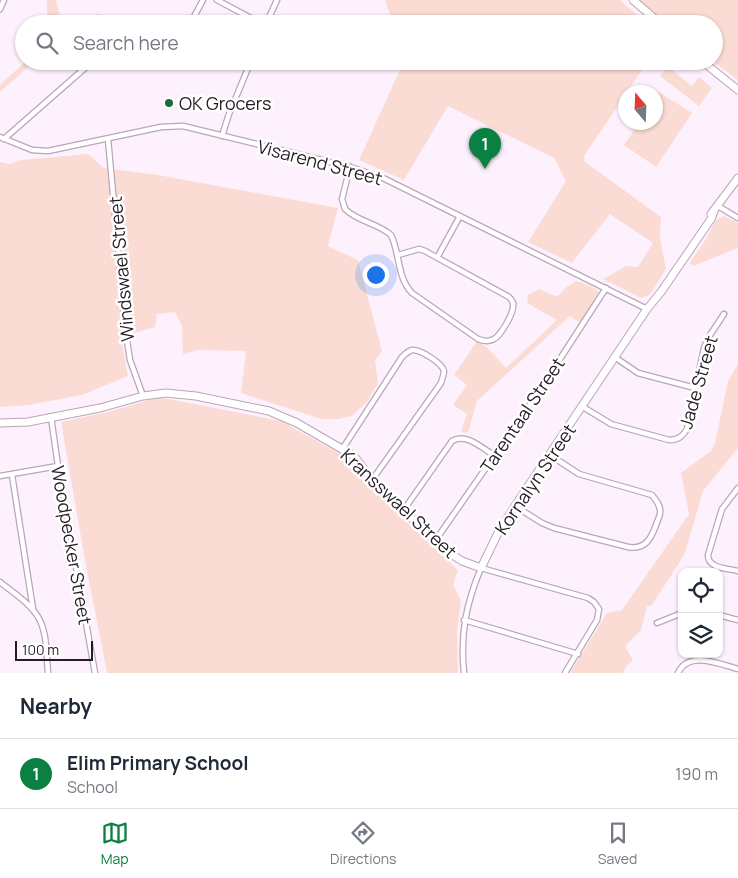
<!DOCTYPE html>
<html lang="en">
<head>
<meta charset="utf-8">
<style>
	:root { --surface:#fff; --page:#f6f6f7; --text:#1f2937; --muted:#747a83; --line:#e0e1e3; --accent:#0b8043 }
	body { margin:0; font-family:Manrope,sans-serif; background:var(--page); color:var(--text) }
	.controls { position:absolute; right:15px; bottom:15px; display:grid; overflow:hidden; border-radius:10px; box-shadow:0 1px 4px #0004 }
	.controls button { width:45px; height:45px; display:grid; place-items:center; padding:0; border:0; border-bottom:1px solid var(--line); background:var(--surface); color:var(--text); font:25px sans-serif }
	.compass { position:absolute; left:618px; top:85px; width:45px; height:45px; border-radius:50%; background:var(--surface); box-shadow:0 1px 4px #0004; rotate:341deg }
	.scale { position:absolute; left:15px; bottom:12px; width:78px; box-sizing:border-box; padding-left:5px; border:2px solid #251d25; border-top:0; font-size:14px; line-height:18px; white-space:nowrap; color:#251d25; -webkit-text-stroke:4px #fff; paint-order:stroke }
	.you { position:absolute; left:375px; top:274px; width:18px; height:18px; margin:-12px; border:4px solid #fff; border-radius:50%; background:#1a73e8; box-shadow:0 0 0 8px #1a73e833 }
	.badge { display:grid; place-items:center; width:32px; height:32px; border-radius:50%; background:var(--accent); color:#fff; font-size:16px; font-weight:700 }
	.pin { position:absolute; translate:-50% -41px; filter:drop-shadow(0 1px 2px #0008) }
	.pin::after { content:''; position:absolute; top:26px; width:18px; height:15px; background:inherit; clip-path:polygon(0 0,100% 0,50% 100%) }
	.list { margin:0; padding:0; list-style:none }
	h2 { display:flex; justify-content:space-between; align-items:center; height:65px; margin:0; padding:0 20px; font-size:21px }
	h2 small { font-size:16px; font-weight:400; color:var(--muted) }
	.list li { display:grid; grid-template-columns:32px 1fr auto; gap:15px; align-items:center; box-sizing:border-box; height:70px; padding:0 20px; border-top:1px solid var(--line) }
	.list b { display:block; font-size:19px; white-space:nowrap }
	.list p { margin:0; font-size:16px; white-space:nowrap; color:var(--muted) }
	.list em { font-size:16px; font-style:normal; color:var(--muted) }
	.icon { flex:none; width:28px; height:28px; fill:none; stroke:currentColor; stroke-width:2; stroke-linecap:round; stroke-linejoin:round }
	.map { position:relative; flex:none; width:738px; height:673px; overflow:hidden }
	.search { position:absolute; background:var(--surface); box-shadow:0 1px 4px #0004; left:15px; right:15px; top:15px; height:55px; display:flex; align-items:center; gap:12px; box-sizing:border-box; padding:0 18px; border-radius:28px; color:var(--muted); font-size:19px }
	.sheet { height:135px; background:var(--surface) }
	nav { display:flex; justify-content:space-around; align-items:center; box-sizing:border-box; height:70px; border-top:1px solid var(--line); background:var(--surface); font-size:14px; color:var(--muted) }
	nav a { display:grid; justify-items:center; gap:2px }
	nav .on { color:var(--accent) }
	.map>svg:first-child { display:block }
	.green { fill:#fbdcd4 }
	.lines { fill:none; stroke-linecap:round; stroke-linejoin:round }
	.street-casing { stroke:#baa5b9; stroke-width:7 }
	.secondary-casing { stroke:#baa5b9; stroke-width:9 }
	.street { stroke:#fff; stroke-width:4.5 }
	.secondary { stroke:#fff; stroke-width:7 }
	.poi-dot { fill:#196c3d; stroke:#fff; stroke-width:2 }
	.labels { text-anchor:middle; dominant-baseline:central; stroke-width:5; stroke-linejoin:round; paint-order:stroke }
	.poi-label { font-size:18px; fill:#251d25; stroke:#fff; text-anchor:start }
	.street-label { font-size:18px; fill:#251d25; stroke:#fff }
</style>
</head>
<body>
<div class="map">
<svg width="738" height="673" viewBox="0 0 738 673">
	<rect width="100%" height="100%" fill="#fef1fe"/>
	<g class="green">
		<path d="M47,0H56L62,24H47Z"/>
		<path d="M385,0H620L647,24H393Z"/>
		<path d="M639,0H738V80L712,61H714V24H666Z"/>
		<path d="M26,61H35L0,92V85Z"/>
		<path d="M404,61H648L627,92H626L625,95L584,156L585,162L661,217L660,237L666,269L650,295L641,298L603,279L626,266L638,267L653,243L610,214L572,263L528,242L566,181L554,158L448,106L404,180L359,160Z"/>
		<path d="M667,66L692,86L699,77L712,88L699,106L660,76Z"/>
		<path d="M659,92L692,113L656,167L624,145L639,123L656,122V98Z"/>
		<path d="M88,154L104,168L158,175L338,208L328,246L358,260L382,351L375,360L378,383L367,402L352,416L338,419H321L241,393L246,351L198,350L183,354L182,326L175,312L157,314L155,327L121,337L128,376L82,395L29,405L0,407V162L10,164L20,160Z"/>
		<path d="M724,216L738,223V248L693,266L690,262L706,239L715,221Z"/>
		<path d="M576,281L591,286L598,291V294L580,323L570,316L477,401L468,433L461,432L467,414L453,405L467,385L454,375L477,341L487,347L506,368L557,320L527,303L528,295L539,289L555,296L559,295L565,288Z"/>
		<path d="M738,364V448L703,491L685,553L678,565L651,606H647L641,630L625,646L633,660L627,665L623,673H570L607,613L622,610L689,514L681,473L711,451L715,443L728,381Z"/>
		<path d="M164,398L281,421L346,457L382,499L458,570L453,585L461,601L457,632L458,673H107L85,560L61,422L108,412L149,400Z"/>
	</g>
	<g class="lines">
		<g class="street-casing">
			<g id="street">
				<path d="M217,0L262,24"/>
				<path d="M0,9L4,0"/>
				<path d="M98,18V24"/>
				<path d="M190,24L203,0"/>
				<path d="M266,24L277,0"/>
				<path d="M222,136L229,114L251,61"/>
				<path d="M0,137L32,150L48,151L161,127L183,126L350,167L383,178L647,309"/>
				<path d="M4,139L93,61"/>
				<path d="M108,139L126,334L130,360L143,396"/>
				<path d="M350,167L342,199L345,209C358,222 378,223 391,235C400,253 397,278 412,293L478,339C484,341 488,342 494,339C501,335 515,312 513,303C512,300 511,299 509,297L425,251L419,249L398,255"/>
				<path d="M718,206L738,218"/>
				<path d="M438,256L460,216"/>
				<path d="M616,358L638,373L695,388"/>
				<path d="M583,407L611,424L669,440C678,440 682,437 687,429L704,348L708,338L724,314"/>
				<path d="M51,417L58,466L95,673"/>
				<path d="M343,448L402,357C405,354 408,351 412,350C420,349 442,363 444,371C444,375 442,379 441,383L372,480"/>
				<path d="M12,475L33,609"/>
				<path d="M0,476L58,466"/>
				<path d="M738,488L722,509L708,555C708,569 727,568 738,571"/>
				<path d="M515,506L542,523L554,528L628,547C645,550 651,539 656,525C657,521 660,517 660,513C661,506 656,500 652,495L579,474L550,455"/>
				<path d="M403,511L452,441C466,432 483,449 495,456"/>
				<path d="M435,541L536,396L606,288"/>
				<path d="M0,582C11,591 24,599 33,610C48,626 46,652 48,673"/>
				<path d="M719,615L738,620"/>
				<path d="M464,620L578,654"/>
				<path d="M657,623L682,613"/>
				<path d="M464,673C460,634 466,604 481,568L588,598L594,602L599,609L597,620L565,673"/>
				<path d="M678,673C688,650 720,664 738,669"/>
			</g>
		</g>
		<g class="secondary-casing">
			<g id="secondary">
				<path d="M633,0L661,24"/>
				<path d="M702,61L738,90"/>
				<path d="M711,214L738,178"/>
				<path d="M0,423L28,422L100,408L143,396L166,393L196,396L269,411L297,423L354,456L378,487L445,550L462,561L481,568L499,531L515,506L647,309L661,292L711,219L714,211"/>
			</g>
		</g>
		<use href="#street" class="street"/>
		<use href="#secondary" class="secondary"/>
	</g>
	<circle class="poi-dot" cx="169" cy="103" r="5"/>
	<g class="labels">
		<g class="poi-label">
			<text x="179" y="103">OK Grocers</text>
		</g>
		<g class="street-label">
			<text transform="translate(320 162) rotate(15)">Visarend Street</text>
			<text transform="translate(121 269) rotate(-95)">Windswael Street</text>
			<text transform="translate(698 382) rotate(-74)">Jade Street</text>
			<text transform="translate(522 415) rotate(-56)">Tarentaal Street</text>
			<text transform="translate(535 479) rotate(-56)">Kornalyn Street</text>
			<text transform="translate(399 503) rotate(43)">Kransswael Street</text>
			<text transform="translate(72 545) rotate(80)">Woodpecker Street</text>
		</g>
	</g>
</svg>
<div class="controls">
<button><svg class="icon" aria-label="locate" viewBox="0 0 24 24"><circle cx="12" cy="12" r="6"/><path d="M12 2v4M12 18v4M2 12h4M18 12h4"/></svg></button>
<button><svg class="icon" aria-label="layers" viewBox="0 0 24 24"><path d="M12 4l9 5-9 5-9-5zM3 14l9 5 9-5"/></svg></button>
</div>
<svg class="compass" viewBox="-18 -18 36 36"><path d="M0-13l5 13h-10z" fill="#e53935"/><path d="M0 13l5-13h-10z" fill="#747a83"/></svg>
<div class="scale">100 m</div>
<div class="you"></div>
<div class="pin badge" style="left:485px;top:169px">1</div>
<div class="search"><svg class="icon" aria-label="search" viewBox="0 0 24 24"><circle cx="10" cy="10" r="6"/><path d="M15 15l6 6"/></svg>Search here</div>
</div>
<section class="sheet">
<h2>Nearby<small></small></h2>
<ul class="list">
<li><span class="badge">1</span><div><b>Elim Primary School</b><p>School</p></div><em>190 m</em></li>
</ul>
</section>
<nav>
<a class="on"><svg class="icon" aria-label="map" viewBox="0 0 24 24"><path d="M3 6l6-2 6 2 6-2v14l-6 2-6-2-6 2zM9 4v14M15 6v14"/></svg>Map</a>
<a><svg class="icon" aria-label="directions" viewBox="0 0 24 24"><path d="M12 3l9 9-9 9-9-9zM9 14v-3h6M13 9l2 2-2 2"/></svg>Directions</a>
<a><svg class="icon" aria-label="saved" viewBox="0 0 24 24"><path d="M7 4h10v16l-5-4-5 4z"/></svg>Saved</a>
</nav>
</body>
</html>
